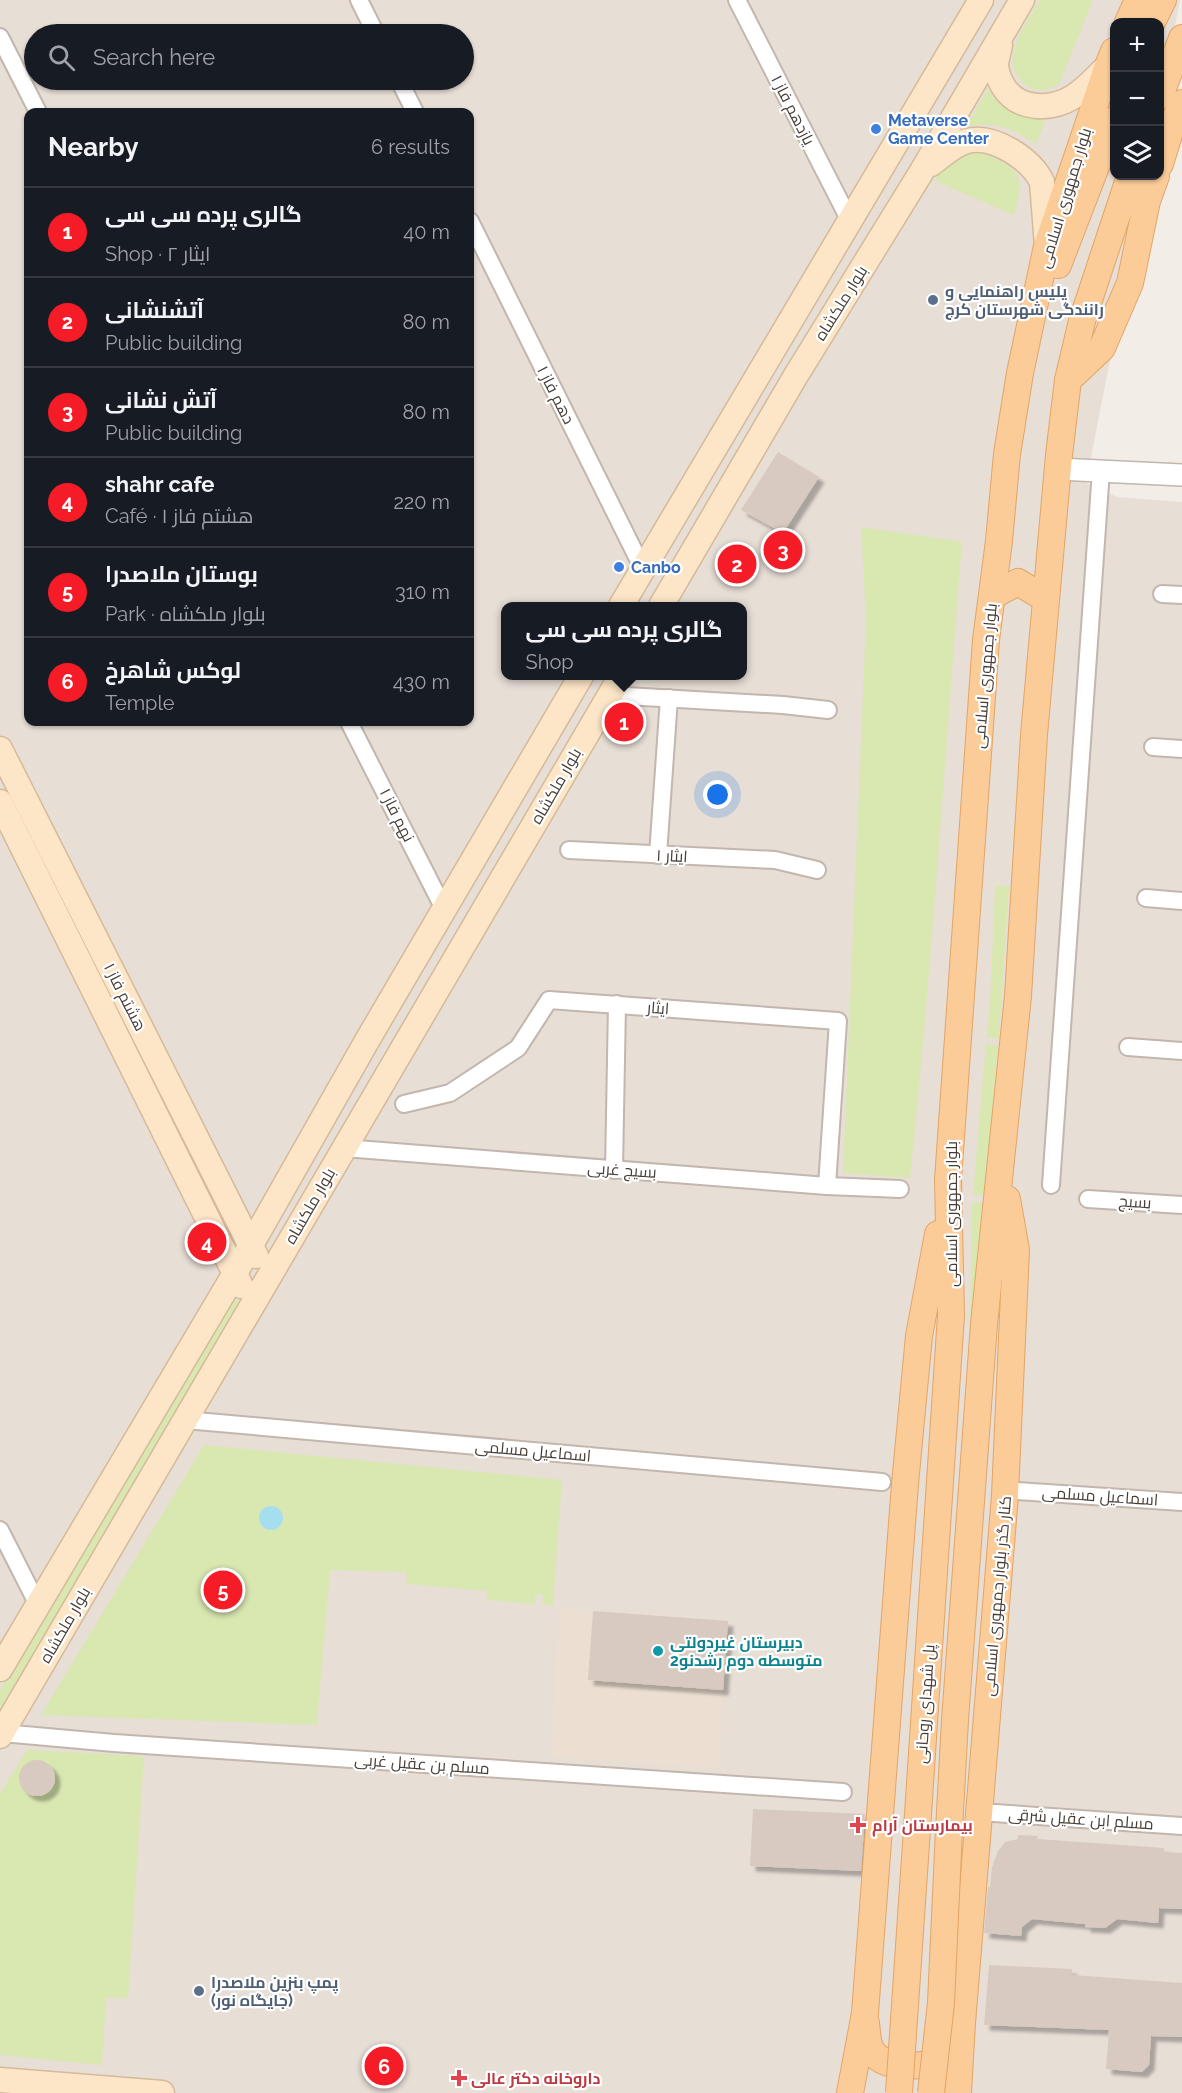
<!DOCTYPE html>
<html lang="en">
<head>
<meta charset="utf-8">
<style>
	:root { --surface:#171b24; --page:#20242c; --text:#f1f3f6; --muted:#9ea1a6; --line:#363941; --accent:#f61c27 }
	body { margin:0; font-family:Raleway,Cairo,sans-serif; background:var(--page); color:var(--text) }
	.controls { position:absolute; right:18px; top:18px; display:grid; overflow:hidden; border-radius:12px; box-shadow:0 2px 4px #0004 }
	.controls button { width:54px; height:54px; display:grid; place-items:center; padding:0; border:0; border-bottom:2px solid var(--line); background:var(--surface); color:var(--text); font:30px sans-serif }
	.you { position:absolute; left:718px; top:795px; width:21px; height:21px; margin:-15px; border:4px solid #fff; border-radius:50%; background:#1a73e8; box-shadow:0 0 0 9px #1a73e833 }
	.badge { display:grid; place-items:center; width:39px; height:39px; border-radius:50%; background:var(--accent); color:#fff; font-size:20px; font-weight:700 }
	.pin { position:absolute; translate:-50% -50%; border:3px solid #fff; box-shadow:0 2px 6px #0006 }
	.popup { position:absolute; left:501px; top:602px; width:246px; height:78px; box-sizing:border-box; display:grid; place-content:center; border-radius:12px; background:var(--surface); filter:drop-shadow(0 2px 4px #0005); font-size:20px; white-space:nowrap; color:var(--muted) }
	.popup b { font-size:22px; color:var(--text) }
	.popup::after { content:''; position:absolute; left:50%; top:100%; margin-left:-12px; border:12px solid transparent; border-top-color:var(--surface) }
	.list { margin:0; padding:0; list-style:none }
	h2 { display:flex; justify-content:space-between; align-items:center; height:78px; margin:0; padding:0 24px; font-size:26px }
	h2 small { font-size:20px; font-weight:400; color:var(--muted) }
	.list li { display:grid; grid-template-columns:39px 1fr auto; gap:18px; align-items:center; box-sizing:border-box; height:90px; padding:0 24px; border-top:2px solid var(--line) }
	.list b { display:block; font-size:22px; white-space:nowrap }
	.list p { margin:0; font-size:20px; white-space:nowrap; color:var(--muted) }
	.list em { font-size:20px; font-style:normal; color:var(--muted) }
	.icon { flex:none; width:33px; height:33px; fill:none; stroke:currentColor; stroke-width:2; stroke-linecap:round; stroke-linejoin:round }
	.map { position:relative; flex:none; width:1182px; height:2093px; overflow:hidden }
	.search { position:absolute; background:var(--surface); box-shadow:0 2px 4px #0004; left:24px; top:24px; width:450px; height:66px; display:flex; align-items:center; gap:15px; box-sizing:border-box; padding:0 21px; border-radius:33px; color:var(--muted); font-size:22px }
	.panel { position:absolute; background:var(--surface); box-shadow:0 2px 4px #0004; left:24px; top:108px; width:450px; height:618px; border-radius:12px }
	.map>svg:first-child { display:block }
	.residential { fill:#e7ded6; fill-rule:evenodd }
	.education { fill:#ecdfd2 }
	.green { fill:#d9e7b1 }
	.water { fill:#a5dfef }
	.building { fill:#d8cac0; filter:url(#shadow) }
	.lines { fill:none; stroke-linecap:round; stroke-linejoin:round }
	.minor-casing { stroke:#c2b6ad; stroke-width:20 }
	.tertiary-casing { stroke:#c2b6ad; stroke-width:24 }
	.secondary-casing { stroke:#d5ba9a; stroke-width:27 }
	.primary-casing { stroke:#e1a567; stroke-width:28 }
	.minor { stroke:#fff; stroke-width:16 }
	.tertiary { stroke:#fff; stroke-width:21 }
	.secondary { stroke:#fde6c7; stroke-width:24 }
	.primary { stroke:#fccc98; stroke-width:26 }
	.primary-bridge-casing { stroke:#e1a567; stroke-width:28; stroke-linecap:butt }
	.primary-bridge { stroke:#fccc98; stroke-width:26 }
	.shop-dot { fill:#3f7fe0; stroke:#fff; stroke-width:2 }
	.service-dot { fill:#5c6f8a; stroke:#fff; stroke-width:2 }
	.culture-dot { fill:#0f9aa8; stroke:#fff; stroke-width:2 }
	.health-dot { fill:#e0444e; stroke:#fff; stroke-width:2 }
	.labels { text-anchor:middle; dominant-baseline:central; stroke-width:4.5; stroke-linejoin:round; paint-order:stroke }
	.street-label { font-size:16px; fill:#473d36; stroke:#fff }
	.shop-label { font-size:16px; font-weight:bold; fill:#366cbe; stroke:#fff; text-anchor:start }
	.service-label { font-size:16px; font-weight:bold; fill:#4e5e75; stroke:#fff; text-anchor:start }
	.culture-label { font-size:16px; font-weight:bold; fill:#0d838f; stroke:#fff; text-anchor:start }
	.health-label { font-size:16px; font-weight:bold; fill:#be3a42; stroke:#fff; text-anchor:start }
</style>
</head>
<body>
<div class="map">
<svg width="1182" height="2093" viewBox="0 0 1182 2093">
	<defs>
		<filter id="shadow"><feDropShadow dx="5.5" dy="5.5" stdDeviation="1.5" flood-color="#0004"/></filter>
	</defs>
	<rect width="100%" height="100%" fill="#f3ede8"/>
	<path class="residential" d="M0,0H1180L1160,104V22H1114V176H1146L1086,483L1117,497L1182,502V2093H0ZM34,34H464V80H34ZM28,112H470V722H28ZM506,606H742V676H506Z"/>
	<path class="education" d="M559,1608L728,1621L718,1768L552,1757Z"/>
	<g class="green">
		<path d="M1040,0H1093L1059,84C1051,90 1037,93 1028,87C994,63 1025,26 1040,0Z"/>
		<path d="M988,89C1004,114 1018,116 1047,116L1036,144C1011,127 995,122 966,126Z"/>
		<path d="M982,153C1020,167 1026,176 1014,215L935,181C949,158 955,155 982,153Z"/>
		<path d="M861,527L962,542C945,754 932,967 910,1178L843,1173L866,620Z"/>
		<path d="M995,886H1009L999,1038H987L991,984Z"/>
		<path d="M986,1044L998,1045L985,1195H973Z"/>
		<path d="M972,1202L985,1203L975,1318H970Z"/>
		<path d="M231,1293L240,1305L0,1724V1690Z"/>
		<path d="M204,1445L562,1480L553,1606L542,1603L543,1595H535V1604L487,1600V1591L407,1584L406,1572L330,1570L317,1725L41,1715Z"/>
		<path d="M27,1750L144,1756L128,1998H106L102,2065L0,2055V1794Z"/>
	</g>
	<circle class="water" cx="271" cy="1518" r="12"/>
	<g class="building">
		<path d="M778,452L819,477L783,533L741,510Z"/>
		<path d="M593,1611L728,1621L723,1690L588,1680Z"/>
		<circle cx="37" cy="1778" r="18"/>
		<path d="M753,1809L865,1814L861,1871L750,1866Z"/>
		<path d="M1018,1835L1038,1836L1037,1839L1164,1848V1852L1182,1853V1909L1159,1908L1158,1923L1117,1919L1105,1928L1085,1927V1924L1032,1919L1022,1927L1021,1936L984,1933L988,1887H990L992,1867L998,1851L1005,1842L1018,1839Z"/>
		<path d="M989,1965L1072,1969V1975L1182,1983V2037L1151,2036L1149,2065L1142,2072L1106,2069L1109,2030L984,2025Z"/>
	</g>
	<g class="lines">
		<g class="minor-casing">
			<g id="minor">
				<path d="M359,0L376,34"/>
				<path d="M737,0L850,221"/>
				<path d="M0,37L38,112"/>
				<path d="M399,80L415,112"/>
				<path d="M470,221L643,569"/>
				<path d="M1162,594L1182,595"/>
				<path d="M609,695L783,705L828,710"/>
				<path d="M349,722L444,909"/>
				<path d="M1153,747L1182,749"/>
				<path d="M569,850L775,860L817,870"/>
				<path d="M658,855L669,698"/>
				<path d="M1146,898L1182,901"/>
				<path d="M1128,1047L1182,1051"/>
				<path d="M404,1104L450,1093L518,1048L549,1000L838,1021L827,1186"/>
				<path d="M344,1148L827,1186L900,1189"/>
				<path d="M614,1170L617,1004"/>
				<path d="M1051,1185L1101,470"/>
				<path d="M1088,1199L1182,1205"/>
				<path d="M185,1420L882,1482"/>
				<path d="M1017,1491L1182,1502"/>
				<path d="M0,1530L38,1605"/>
				<path d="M2,1733L114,1743L843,1792"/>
				<path d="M980,1812L1182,1826"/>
			</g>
		</g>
		<g class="tertiary-casing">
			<path id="tertiary" d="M1058,469L1182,475"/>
		</g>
		<g class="secondary-casing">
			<g id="secondary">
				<path d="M1000,45C999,51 997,58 996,63C996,71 999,79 1003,86C1017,110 1050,111 1073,97C1085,90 1097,76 1108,66"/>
				<path d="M931,164C942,156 954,144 967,141C993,134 1031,159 1042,182L1047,246"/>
				<path d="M621,606L981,0"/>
				<path d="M661,606L795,377L922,171L1022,0"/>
				<path d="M0,749L256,1256"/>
				<path d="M0,802L241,1286"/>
				<path d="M0,1669L234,1275L368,1039L581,676"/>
				<path d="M0,1736L621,676"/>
				<path d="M0,2080L162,2093"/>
			</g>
		</g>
		<g class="primary-casing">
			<g id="primary">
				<path d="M1128,22L1138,0"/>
				<path d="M1152,22L1163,0"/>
				<path d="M1160,96L1182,38"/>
				<path d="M1160,164L1171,128L1182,103"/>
				<path d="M1058,265L1114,120"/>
				<path d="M1068,380L1102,348L1130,283L1147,201L1156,176"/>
				<path d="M992,596L1018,582L1046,599"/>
				<path d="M917,1829L951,1315L948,1180L986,640L999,541L1007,454L1020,373L1047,246L1108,66L1114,51"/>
				<path d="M949,1830L955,1720L984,1324L1018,996L1034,735L1059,455L1068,380L1082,321L1130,176"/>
				<path d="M866,2023C867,2030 867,2040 870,2047C878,2068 912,2068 931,2063C939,2061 945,2057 952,2052"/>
				<path d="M850,2093L865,2013L905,1484L919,1336L938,1234"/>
				<path d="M958,2093L962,2023L1005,1495L1016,1250L1007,1199"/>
			</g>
		</g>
		<use href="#minor" class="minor"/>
		<use href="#tertiary" class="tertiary"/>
		<use href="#secondary" class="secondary"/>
		<use href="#primary" class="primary"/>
		<g class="primary-bridge-casing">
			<g id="primary-bridge">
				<path d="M899,2093L917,1829"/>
				<path d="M931,2093L941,2003L949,1830"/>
			</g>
		</g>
		<use href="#primary-bridge" class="primary-bridge"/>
	</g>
	<g class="shop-dot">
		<circle cx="876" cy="129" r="6"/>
		<circle cx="619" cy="567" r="6"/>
	</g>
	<g class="service-dot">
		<circle cx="933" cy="300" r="6"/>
		<circle cx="199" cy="1991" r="6"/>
	</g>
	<circle class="culture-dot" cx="658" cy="1651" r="6"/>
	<g class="health-dot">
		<path d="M855 1816h6v6h6v6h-6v6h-6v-6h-6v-6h6z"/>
		<path d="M456 2069h6v6h6v6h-6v6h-6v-6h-6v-6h6z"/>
	</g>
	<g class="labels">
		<g class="street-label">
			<text transform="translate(793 110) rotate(63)">یازدهم فاز ۱</text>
			<text transform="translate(1065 198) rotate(-73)">بلوار جمهوری اسلامی</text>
			<text transform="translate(841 303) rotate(-58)">بلوار ملکشاه</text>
			<text transform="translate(556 395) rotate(63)">دهم فاز ۱</text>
			<text transform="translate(985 676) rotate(-85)">بلوار جمهوری اسلامی</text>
			<text transform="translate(556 786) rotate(-60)">بلوار ملکشاه</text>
			<text transform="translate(397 815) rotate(63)">نهم فاز ۱</text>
			<text transform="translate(672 856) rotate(3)">ایثار ۱</text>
			<text transform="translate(125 997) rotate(63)">هشتم فاز ۱</text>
			<text transform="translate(658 1008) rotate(4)">ایثار</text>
			<text transform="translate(622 1170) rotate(4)">بسیج غربی</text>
			<text transform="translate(1135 1202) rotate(4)">بسیج</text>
			<text transform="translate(310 1206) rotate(-60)">بلوار ملکشاه</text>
			<text transform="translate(951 1214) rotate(-90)">بلوار جمهوری اسلامی</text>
			<text transform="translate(533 1451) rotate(5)">اسماعیل مسلمی</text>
			<text transform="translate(1100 1496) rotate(4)">اسماعیل مسلمی</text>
			<text transform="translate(997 1596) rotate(-85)">کنار گذر بلوار جمهوری اسلامی</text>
			<text transform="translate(65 1625) rotate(-60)">بلوار ملکشاه</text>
			<text transform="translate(925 1704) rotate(-86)">پل شهدای روحانی</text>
			<text transform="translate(422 1764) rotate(4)">مسلم بن عقیل غربی</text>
			<text transform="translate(1081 1819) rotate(4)">مسلم ابن عقیل شرقی</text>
		</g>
		<g class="shop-label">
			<text x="888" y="120">Metaverse<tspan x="888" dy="18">Game Center</tspan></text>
			<text x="631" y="567">Canbo</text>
		</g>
		<g class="service-label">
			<text x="945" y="291">پلیس راهنمایی و<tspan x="945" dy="18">رانندگی شهرستان کرج</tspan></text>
			<text x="211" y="1982">پمپ بنزین ملاصدرا<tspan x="211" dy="18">(جایگاه نور)</tspan></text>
		</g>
		<g class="culture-label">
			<text x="670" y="1642">دبیرستان غیردولتی<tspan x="670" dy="18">متوسطه دوم رشدنو2</tspan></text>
		</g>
		<g class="health-label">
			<text x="872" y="1825">بیمارستان آرام</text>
			<text x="471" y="2078">داروخانه دکتر عالی</text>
		</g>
	</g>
</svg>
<div class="controls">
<button>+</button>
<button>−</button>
<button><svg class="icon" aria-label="layers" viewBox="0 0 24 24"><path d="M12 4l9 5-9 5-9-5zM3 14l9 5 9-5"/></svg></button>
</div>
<div class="you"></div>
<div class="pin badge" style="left:624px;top:722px">1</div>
<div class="popup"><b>گالری پرده سی سی</b>Shop</div>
<div class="pin badge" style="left:737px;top:564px">2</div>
<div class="pin badge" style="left:783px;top:550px">3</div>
<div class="pin badge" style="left:207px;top:1242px">4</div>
<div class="pin badge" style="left:223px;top:1590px">5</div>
<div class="pin badge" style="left:384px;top:2066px">6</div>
<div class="search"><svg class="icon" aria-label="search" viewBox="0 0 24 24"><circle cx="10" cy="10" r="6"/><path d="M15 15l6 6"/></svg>Search here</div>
<section class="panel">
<h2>Nearby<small>6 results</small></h2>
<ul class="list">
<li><span class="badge">1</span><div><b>گالری پرده سی سی</b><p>Shop · ایثار ۲</p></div><em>40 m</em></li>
<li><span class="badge">2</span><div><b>آتشنشانی</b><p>Public building</p></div><em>80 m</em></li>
<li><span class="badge">3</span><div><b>آتش نشانی</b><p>Public building</p></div><em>80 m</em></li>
<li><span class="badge">4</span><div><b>shahr cafe</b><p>Café · هشتم فاز ۱</p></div><em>220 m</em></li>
<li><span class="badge">5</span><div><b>بوستان ملاصدرا</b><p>Park · بلوار ملکشاه</p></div><em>310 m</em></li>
<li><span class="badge">6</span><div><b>لوکس شاهرخ</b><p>Temple</p></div><em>430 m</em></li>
</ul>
</section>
</div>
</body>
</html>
